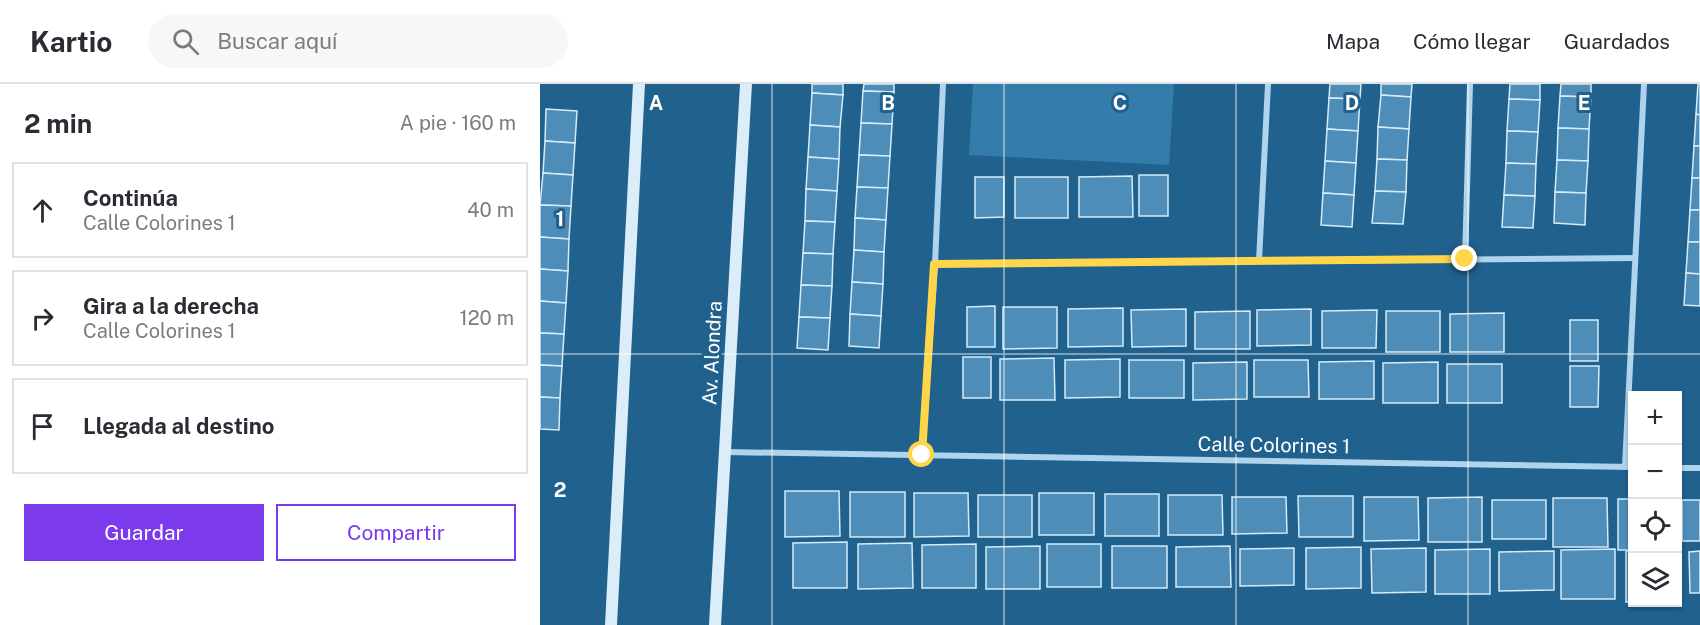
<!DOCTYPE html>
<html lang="es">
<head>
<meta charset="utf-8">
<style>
	:root { --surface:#fff; --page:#f7f7f7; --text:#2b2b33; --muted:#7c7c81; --line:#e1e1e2; --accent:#7c3aed }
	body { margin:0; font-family:"Public Sans",sans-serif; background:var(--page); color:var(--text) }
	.controls { position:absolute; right:18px; bottom:18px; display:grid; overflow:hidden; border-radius:0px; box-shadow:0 2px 4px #0004 }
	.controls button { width:54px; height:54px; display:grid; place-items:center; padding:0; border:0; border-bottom:2px solid var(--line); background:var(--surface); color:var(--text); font:30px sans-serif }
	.stop { position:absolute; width:18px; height:18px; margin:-14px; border:4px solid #ffd54a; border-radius:50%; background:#fff }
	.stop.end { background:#ffd54a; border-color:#fff; box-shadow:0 2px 6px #0008 }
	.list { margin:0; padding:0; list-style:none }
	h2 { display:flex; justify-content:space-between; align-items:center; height:78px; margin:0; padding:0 24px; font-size:26px }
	h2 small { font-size:20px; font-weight:400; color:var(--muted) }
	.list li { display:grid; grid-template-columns:39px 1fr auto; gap:18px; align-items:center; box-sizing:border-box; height:96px; margin:0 12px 12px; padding:0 12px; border:2px solid var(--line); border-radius:0px }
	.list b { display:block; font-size:22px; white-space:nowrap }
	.list p { margin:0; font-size:20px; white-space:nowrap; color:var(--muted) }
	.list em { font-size:20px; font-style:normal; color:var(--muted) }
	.actions { display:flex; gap:12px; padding:18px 24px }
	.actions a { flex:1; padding:14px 0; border:2px solid var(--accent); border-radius:0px; text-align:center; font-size:21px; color:var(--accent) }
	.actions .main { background:var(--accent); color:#fff }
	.icon { flex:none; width:33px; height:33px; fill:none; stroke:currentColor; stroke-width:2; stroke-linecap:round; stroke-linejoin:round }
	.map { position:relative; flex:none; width:1160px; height:541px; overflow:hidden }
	header { display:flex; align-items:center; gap:36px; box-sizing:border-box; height:84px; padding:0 30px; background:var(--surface); border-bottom:2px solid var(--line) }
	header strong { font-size:28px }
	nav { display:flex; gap:33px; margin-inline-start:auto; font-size:21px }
	.search { width:420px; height:54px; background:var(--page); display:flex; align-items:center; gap:15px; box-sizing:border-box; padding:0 21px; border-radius:33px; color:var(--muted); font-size:22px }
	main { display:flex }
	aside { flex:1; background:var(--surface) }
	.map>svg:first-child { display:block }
	.green { fill:#347cab }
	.building { fill:#4d8db7; stroke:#d4ebf9; stroke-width:1.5 }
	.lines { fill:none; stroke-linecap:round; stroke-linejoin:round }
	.street { stroke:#afd4ec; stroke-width:6 }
	.secondary { stroke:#dbedf9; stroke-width:12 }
	.route { stroke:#ffd54a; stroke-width:8 }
	.grid { fill:none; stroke:#fff; stroke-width:1.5; stroke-opacity:0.55 }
	.labels { text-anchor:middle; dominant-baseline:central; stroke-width:6; stroke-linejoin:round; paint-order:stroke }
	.street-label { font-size:20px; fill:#fff; stroke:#20618e }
	.grid-label { font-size:20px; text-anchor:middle; font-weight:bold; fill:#fff; stroke:#20618e; stroke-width:6; stroke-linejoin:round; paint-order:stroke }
</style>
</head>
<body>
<header>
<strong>Kartio</strong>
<div class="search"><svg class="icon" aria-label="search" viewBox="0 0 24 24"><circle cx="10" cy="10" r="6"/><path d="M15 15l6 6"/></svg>Buscar aquí</div>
<nav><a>Mapa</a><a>Cómo llegar</a><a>Guardados</a></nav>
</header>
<main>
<aside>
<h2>2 min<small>A pie · 160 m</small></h2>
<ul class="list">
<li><svg class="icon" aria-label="ahead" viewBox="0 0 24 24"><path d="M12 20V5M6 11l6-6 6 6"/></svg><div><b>Continúa</b><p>Calle Colorines 1</p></div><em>40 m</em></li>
<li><svg class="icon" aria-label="right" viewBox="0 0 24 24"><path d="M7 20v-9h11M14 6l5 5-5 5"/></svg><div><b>Gira a la derecha</b><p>Calle Colorines 1</p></div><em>120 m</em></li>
<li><svg class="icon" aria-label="arrive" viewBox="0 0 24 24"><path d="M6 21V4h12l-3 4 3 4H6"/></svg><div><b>Llegada al destino</b></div></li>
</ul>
<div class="actions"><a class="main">Guardar</a><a>Compartir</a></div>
</aside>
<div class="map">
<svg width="1160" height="541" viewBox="0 0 1160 541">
	<rect width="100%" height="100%" fill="#20618e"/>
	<path class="green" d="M433,0H634L629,81L429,71Z"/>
	<g class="building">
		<path d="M272,0H303V11L272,9Z"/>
		<path d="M324,0H354V8L323,7Z"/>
		<path d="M790,0H821L820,15L789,14Z"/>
		<path d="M841,0H872L871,13L841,11Z"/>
		<path d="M970,0H1000V16L969,15Z"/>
		<path d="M1021,0H1051V13L1020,12Z"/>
		<path d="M1158,0H1160V31L1156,30Z"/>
		<path d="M323,7L354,8L352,40L321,39Z"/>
		<path d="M272,9L303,11L300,43L270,41Z"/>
		<path d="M841,11L871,13L869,45L838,43Z"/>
		<path d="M1020,12L1051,13L1049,45L1018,44Z"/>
		<path d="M789,14L820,15L818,47L787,45Z"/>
		<path d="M969,15L1000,16L998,48L967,47Z"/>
		<path d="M6,25L37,27L35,59L5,57Z"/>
		<path d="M1156,30L1160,31V62H1154Z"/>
		<path d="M321,39L352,40L350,72L319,71Z"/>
		<path d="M270,41L300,43L299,75L268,73Z"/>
		<path d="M838,43L869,45L867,76L837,75Z"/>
		<path d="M1018,44L1049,45L1048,77L1017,76Z"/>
		<path d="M787,45L818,47L816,79L785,77Z"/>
		<path d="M967,47L998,48L996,80L966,79Z"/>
		<path d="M5,57L35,59L33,91L3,89Z"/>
		<path d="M1154,62H1160V94H1152Z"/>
		<path d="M319,71L350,72L348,104L317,103Z"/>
		<path d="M268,73L299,75L297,107L266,105Z"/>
		<path d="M837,75L867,76L866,108L835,107Z"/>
		<path d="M1017,76L1048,77L1046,109L1015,108Z"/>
		<path d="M785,77L816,79L814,111L783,109Z"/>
		<path d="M966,79L996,80L995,112L964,111Z"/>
		<path d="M3,89L33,91L31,122L0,121Z"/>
		<rect x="599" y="91" width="29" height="41"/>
		<path d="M592,92L593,133H539V93Z"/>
		<path d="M435,93H464V133L435,134Z"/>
		<rect x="475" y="93" width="53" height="41"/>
		<path d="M1152,94H1160V126H1150Z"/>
		<path d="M317,103L348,104L346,136L315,134Z"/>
		<path d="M266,105L297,107L295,138L265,137Z"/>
		<path d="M835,107L866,108L863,140L832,139Z"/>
		<path d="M1015,108L1046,109L1045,141L1014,139Z"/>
		<path d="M783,109L814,111L812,143L781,141Z"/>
		<path d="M964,111L995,112L993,144L962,143Z"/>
		<path d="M0,121L31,122L29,155L0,153Z"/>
		<path d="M1150,126H1160V158H1148Z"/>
		<path d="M315,134L346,136L344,168L314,166Z"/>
		<path d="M265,137L295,138L293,170L263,169Z"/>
		<path d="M0,153L29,155L28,187L0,185Z"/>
		<path d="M1148,158H1160V190L1146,189Z"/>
		<path d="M314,166L344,168L343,200L312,198Z"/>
		<path d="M263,169L293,170L292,202L261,201Z"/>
		<path d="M0,185L28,187L26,219L0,217Z"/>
		<path d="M1146,189L1160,190V222L1144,221Z"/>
		<path d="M312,198L343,200L341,232L310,230Z"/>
		<path d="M261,201L292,202L290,234L259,233Z"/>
		<path d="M0,217L26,219L24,250L0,249Z"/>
		<path d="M455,222V263H427V223Z"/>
		<path d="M463,223H517V264L463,265Z"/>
		<path d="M583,224V262L528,263V225Z"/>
		<path d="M646,225V262L592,263L591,226Z"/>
		<path d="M771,225V261L717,262V226Z"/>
		<path d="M837,226L836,264H782V227Z"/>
		<path d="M710,227V265H655V228Z"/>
		<rect x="846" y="227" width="54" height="41"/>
		<path d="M964,229V268H910V230Z"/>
		<path d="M310,230L341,232L339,264L309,262Z"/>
		<path d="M259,233L290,234L288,266L257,264Z"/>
		<rect x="1030" y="236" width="28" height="41"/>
		<path d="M0,249L24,250L22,282L0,281Z"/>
		<rect x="423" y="273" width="28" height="41"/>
		<path d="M514,274L515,316H460V275Z"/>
		<path d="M580,275V313L525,314V276Z"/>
		<rect x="589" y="276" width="55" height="38"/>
		<path d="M714,276H768L769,313H714Z"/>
		<path d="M834,277V315H779V278Z"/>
		<path d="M707,278V315L653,316V279Z"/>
		<path d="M898,278V319H843V279Z"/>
		<rect x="907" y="280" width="55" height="39"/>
		<path d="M0,281L22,282L20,314L0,313Z"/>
		<path d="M1030,282H1059L1058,323H1030Z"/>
		<path d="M0,313L20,314L19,346L0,345Z"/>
		<path d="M245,407H299L300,452L245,453Z"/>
		<rect x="310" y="408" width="55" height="45"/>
		<path d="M374,409H428L429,452L374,453Z"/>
		<rect x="499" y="409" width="55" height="42"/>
		<rect x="565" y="410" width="54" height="42"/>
		<rect x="438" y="411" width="54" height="42"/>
		<path d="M628,411H682L683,451H628Z"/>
		<path d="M758,412H813V453H759Z"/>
		<path d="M692,413H746L747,449L692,450Z"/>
		<path d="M824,413H878L879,456L824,457Z"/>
		<path d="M942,413V458H888V414Z"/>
		<path d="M1013,414H1067L1068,463H1013Z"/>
		<rect x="1078" y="415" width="14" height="51"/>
		<rect x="952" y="416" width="54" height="39"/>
		<rect x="1142" y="416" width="18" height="41"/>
		<path d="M307,458V504H253V459Z"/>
		<path d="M372,459L373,504L318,505V460Z"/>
		<path d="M436,460V504H382V461Z"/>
		<rect x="507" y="460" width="54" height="43"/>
		<path d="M500,462V505H446V463Z"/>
		<rect x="572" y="462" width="55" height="42"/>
		<path d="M690,462L691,503H636V463Z"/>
		<path d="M821,463V504L766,505V464Z"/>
		<path d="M754,464V501L700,502V465Z"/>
		<path d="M886,464V508L832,509L831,465Z"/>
		<path d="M950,465V510H895V466Z"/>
		<path d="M1075,465V515H1021V466Z"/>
		<rect x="1138" y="466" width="2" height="51"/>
		<path d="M1014,467V506L959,507V468Z"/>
		<path d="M1086,467H1092V517L1086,518Z"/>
		<path d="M1160,467V509H1150L1149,468Z"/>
	</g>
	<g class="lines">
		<g class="street">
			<path d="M925,175L930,0"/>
			<path d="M719,177L728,0"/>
			<path d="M395,180L1095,174"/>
			<path d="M185,368L1092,383"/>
			<path d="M382,371L395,180L403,0"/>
			<path d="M1085,383L1104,0"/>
			<path d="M1138,384H1160"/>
		</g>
		<g class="secondary">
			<path d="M71,541L99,0"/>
			<path d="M175,541L206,0"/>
		</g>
	</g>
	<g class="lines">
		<path class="route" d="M382,371L394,180L925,175"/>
	</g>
	<path class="grid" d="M232,0V541M464,0V541M696,0V541M928,0V541M0,270H1160"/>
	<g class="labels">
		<g class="street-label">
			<text transform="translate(172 269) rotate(-87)">Av. Alondra</text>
			<text transform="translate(734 361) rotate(1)">Calle Colorines 1</text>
		</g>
	</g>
	<g class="grid-label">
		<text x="116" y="26">A</text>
		<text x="348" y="26">B</text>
		<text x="580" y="26">C</text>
		<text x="812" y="26">D</text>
		<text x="1044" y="26">E</text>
		<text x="20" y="142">1</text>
		<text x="20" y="413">2</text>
	</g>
</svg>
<div class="controls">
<button>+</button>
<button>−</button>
<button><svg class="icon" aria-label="locate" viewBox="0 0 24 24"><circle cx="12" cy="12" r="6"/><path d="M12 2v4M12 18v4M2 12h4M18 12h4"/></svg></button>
<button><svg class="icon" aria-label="layers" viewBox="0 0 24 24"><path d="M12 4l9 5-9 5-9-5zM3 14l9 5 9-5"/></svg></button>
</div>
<div class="stop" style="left:382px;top:371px"></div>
<div class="stop end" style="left:925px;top:175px"></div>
</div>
</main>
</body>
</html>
